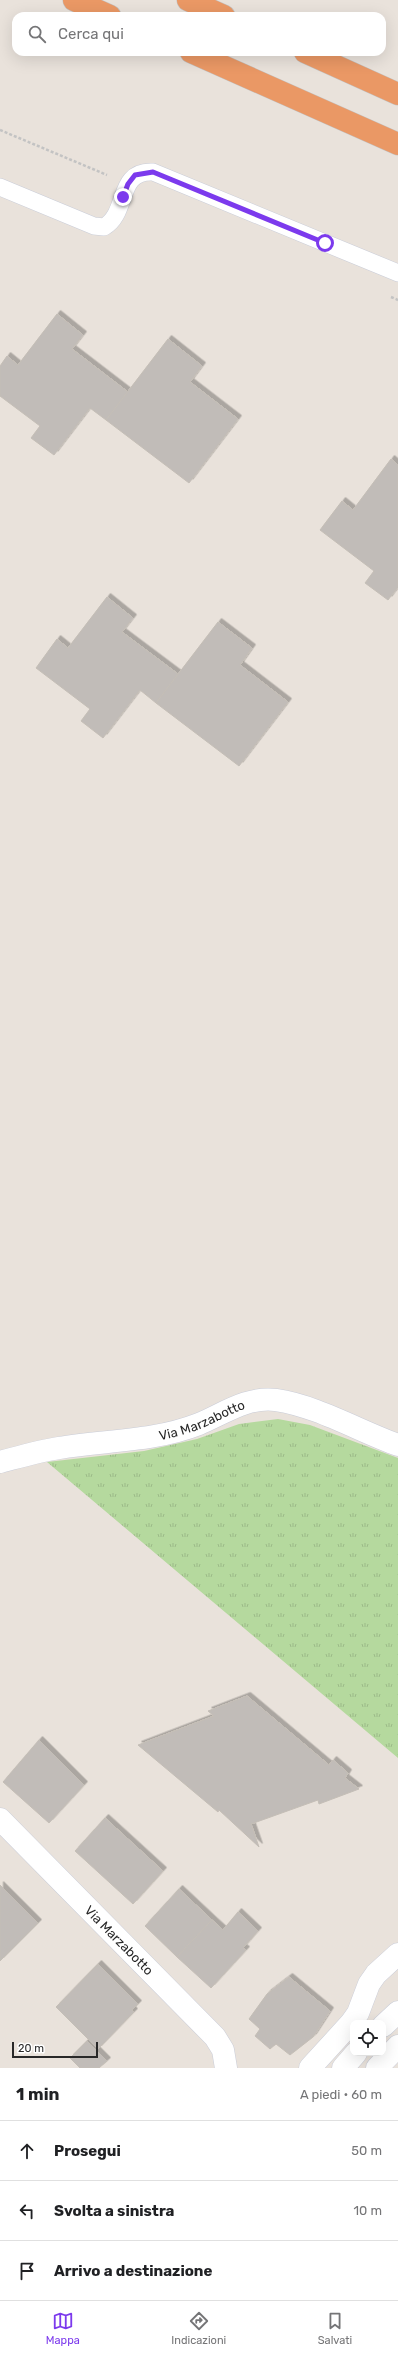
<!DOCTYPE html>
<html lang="it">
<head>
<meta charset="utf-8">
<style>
	:root { --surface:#fff; --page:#f6f6f6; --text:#202124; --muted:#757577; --line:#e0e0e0; --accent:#7c3aed }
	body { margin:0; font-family:Rubik,sans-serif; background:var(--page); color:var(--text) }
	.controls { position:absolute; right:12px; bottom:12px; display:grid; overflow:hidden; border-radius:8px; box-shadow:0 4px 16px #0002 }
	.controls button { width:36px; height:36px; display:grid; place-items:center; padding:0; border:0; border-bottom:1px solid var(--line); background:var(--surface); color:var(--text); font:20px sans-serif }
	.scale { position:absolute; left:12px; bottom:10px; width:86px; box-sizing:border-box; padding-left:4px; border:2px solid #282828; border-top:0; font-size:11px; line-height:14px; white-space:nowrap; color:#282828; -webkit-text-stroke:3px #fff; paint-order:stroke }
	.stop { position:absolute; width:12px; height:12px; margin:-9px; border:3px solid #7c3aed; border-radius:50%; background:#fff }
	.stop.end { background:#7c3aed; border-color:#fff; box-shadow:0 1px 4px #0008 }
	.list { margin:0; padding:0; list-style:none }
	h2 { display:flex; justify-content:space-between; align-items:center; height:52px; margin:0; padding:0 16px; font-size:17px }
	h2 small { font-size:13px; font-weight:400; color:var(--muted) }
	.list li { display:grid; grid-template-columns:26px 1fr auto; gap:12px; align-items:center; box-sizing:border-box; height:60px; padding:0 16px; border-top:1px solid var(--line) }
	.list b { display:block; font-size:15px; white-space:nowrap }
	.list em { font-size:13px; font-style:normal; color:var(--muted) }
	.icon { flex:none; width:22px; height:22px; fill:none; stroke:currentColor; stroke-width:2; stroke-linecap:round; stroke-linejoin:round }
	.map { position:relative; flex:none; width:398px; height:2068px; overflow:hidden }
	.search { position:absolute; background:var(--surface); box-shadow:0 4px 16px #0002; left:12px; right:12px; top:12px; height:44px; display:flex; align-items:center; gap:10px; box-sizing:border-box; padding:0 14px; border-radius:12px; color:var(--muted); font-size:15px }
	.sheet { height:232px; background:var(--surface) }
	nav { display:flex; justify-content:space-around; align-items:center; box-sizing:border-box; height:56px; border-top:1px solid var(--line); background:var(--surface); font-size:11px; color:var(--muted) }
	nav a { display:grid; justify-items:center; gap:2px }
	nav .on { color:var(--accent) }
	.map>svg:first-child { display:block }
	.grass { fill:url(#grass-tufts) }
	.building { fill:#c1bcb8; stroke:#c4beb6; filter:url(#shadow) }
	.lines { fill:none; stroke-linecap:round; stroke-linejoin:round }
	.lane-casing { stroke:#cacdd8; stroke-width:18 }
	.street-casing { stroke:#cacdd8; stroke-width:23 }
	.secondary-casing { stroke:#cacdd8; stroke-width:23 }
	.highway-casing { stroke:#c3c3c3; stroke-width:23 }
	.path { stroke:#c3c3c3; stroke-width:2.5; stroke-dasharray:3 2; stroke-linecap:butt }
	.lane { stroke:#fff; stroke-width:17 }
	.street { stroke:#fff; stroke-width:22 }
	.secondary { stroke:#fff; stroke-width:22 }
	.highway { stroke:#ea9865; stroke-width:22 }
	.route { stroke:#7c3aed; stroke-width:5 }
	.labels { text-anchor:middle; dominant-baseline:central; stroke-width:3; stroke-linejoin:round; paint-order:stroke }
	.street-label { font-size:13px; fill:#282828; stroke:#fff }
</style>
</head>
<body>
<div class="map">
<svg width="398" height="2068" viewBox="0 0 398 2068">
	<defs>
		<pattern id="grass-tufts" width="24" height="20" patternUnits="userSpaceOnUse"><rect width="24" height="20" fill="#b5d99e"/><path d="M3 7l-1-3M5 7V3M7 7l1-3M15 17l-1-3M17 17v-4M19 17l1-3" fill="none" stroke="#9cba88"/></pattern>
		<filter id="shadow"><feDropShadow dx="3.5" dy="-3.5" stdDeviation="0" flood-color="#0004"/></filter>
	</defs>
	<rect width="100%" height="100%" fill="#e9e2db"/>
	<path class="grass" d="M278,1419L310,1425L398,1458V1758L47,1462L144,1451L197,1439L239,1424Z"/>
	<g class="building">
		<path d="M57,314L83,335L72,349L128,392L106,420L90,408L54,455L31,438L40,426L0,396V366L7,356L18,365Z"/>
		<path d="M168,339L202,366L190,382L238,419L189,483L106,420Z"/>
		<path d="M391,459L398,465V587L388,600L365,583L374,571L320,530L342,501L353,510Z"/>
		<path d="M107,597L133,618L122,632L178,674L156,703L140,690L103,738L81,721L90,709L36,668L57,639L68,648Z"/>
		<path d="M218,622L252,648L240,665L288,702L239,766L156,703Z"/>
		<path d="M247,1696L329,1765L333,1760L348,1773L345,1778L359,1789L319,1804L318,1800L251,1824L259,1847L219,1810L218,1812L138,1745L214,1716L208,1711Z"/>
		<path d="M39,1740L84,1785L49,1823L3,1782Z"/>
		<path d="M105,1818L163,1871L133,1904L75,1851Z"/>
		<path d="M0,1885L38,1923L0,1961Z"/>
		<path d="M179,1889L212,1920L177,1957L145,1926Z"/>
		<path d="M238,1912L258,1931L243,1948L246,1950L211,1988L177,1957L212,1920L223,1930Z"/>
		<path d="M98,1964L138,2004L132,2010L134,2012L98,2049L56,2007Z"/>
		<path d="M289,1977L330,2011L313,2037L290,2055L276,2044L270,2049L255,2036L260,2029L249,2019L267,1994Z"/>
		<path d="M87,2041L107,2061L99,2068H80L70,2058Z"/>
	</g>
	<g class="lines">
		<g class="lane-casing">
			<path id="lane" d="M0,187L94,226L104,227C129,213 116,170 153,172L398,273"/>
		</g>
		<g class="street-casing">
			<g id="street">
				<path id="s1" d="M0,1462C19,1457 39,1451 59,1448C106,1440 153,1442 199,1424C223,1414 248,1396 276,1400C317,1406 359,1431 398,1445"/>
				<path id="s2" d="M0,1819L215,2037L223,2050L226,2068"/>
				<path d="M310,2068L351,2023L358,2013L369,1984L376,1974L398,1954"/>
				<path d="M377,2068L398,2046"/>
			</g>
		</g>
		<g class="secondary-casing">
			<g id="secondary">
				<path d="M383,2026L398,2012"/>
				<path d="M343,2068L356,2053"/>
			</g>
		</g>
		<g class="highway-casing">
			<g id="highway">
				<path d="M74,0L110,16"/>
				<path d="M188,0L224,16"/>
				<path d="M191,52L398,144"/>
				<path d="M305,52L398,94"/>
			</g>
		</g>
		<g class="path">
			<path d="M0,130L107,175"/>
			<path d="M391,297L398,300"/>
		</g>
		<use href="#lane" class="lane"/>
		<use href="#street" class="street"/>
		<use href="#secondary" class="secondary"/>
		<use href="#highway" class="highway"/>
	</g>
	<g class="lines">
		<path class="route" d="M123,197L128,184L135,175L153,172L325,243"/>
	</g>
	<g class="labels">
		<g class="street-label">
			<text stroke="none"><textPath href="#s1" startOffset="207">Via Marzabotto</textPath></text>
			<text stroke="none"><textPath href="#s2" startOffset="170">Via Marzabotto</textPath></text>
		</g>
	</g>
</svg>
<div class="controls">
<button><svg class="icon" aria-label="locate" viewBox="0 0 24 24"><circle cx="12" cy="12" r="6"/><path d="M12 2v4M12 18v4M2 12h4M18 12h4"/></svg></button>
</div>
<div class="scale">20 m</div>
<div class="stop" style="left:325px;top:243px"></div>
<div class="stop end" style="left:123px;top:197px"></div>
<div class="search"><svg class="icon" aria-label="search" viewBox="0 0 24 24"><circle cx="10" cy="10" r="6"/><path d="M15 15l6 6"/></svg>Cerca qui</div>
</div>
<section class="sheet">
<h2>1 min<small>A piedi · 60 m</small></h2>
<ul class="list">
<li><svg class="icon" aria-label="ahead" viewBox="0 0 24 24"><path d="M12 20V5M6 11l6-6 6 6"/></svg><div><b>Prosegui</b></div><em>50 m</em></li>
<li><svg class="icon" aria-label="left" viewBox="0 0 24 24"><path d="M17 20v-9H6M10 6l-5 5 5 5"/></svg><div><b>Svolta a sinistra</b></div><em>10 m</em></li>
<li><svg class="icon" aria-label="arrive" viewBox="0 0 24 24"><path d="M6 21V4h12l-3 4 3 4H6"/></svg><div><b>Arrivo a destinazione</b></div></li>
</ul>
</section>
<nav>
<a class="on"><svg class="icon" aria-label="map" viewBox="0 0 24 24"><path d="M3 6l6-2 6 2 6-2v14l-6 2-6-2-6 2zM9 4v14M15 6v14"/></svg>Mappa</a>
<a><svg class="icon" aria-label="directions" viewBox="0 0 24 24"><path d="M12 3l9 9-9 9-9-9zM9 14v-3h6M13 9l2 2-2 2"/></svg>Indicazioni</a>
<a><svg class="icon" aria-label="saved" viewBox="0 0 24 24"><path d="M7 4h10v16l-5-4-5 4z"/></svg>Salvati</a>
</nav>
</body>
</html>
